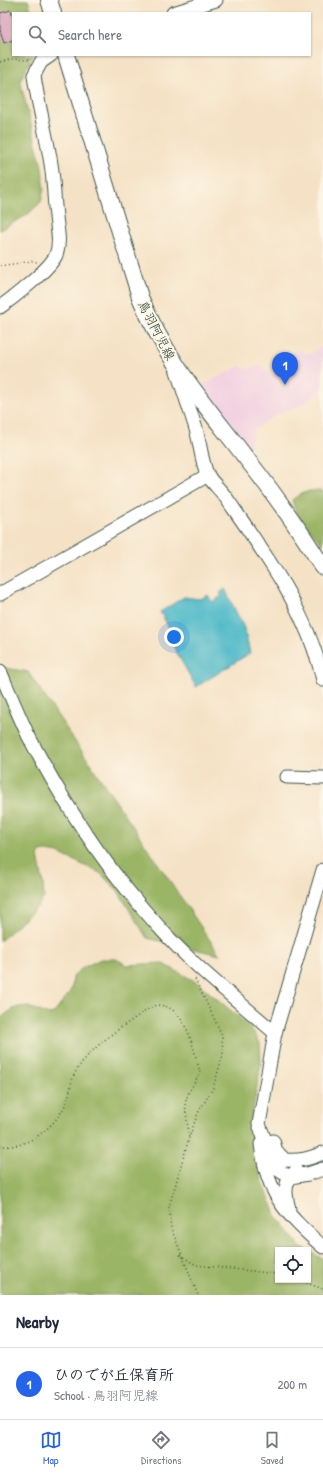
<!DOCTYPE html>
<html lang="en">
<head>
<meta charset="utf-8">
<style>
	:root { --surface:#fff; --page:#f6f6f7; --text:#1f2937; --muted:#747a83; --line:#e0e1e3; --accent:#2563eb }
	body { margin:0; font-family:"Patrick Hand","Klee One",sans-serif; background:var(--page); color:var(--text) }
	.controls { position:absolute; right:12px; bottom:12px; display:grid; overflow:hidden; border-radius:0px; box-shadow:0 1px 3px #0004 }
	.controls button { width:36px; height:36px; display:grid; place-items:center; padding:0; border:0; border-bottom:1px solid var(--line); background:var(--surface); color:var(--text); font:20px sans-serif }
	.you { position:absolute; left:174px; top:637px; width:14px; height:14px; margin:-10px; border:3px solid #fff; border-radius:50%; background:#1a73e8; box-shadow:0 0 0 6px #1a73e833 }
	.badge { display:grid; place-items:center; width:26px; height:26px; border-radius:50%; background:var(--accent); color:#fff; font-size:13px; font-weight:700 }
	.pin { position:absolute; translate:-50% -33px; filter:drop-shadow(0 1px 2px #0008) }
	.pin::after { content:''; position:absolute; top:21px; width:14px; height:12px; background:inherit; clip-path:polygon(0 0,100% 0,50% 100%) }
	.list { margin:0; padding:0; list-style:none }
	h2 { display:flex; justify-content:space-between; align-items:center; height:52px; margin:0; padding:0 16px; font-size:17px }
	h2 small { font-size:13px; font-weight:400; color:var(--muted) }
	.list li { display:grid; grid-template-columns:26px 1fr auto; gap:12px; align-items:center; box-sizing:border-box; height:72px; padding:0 16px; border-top:1px solid var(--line) }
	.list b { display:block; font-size:15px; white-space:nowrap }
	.list p { margin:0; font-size:13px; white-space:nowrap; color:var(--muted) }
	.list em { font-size:13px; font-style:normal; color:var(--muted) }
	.icon { flex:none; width:22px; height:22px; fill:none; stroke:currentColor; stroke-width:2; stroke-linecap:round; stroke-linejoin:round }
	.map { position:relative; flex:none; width:323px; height:1295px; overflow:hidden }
	.search { position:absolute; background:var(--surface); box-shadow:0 1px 3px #0004; left:12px; right:12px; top:12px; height:44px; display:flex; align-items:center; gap:10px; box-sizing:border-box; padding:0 14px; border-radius:0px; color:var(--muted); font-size:15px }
	.sheet { height:124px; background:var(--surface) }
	nav { display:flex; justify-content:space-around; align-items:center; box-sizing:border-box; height:56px; border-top:1px solid var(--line); background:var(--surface); font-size:11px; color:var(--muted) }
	nav a { display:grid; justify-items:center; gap:2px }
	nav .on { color:var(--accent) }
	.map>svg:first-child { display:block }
	.built { fill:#f2cfe1 }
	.forest { fill:#9bb566; stroke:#5d794d }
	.water { fill:#4db9c8; stroke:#367b7e }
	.building { fill:#d594b6 }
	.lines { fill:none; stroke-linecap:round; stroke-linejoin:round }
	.minor-casing { stroke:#3f564a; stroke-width:15 }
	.major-casing { stroke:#3f564a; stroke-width:18 }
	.path { stroke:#3f564a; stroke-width:1.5; stroke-dasharray:1 3; stroke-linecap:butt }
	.minor { stroke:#fff; stroke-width:13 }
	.major { stroke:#fff; stroke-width:16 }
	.labels { text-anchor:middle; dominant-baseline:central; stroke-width:4; stroke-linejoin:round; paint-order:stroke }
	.street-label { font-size:13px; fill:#1f3d34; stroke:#fcf5e5 }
</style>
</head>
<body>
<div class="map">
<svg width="323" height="1295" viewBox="0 0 323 1295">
	<rect width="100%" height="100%" fill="#fcf5e5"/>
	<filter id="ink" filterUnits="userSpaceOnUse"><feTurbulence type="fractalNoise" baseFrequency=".025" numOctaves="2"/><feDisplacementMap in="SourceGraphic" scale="8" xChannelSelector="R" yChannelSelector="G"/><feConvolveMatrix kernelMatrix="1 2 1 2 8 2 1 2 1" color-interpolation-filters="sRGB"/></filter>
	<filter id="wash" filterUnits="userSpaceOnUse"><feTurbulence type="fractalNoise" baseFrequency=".012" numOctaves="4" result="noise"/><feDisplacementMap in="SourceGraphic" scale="16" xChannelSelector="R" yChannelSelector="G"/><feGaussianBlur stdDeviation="0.9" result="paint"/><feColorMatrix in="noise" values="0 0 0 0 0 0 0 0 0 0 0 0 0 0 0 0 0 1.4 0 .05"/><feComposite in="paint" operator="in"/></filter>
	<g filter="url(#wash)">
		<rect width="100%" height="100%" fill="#f5e2c6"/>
		<path class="built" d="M318,348H323V390H318L317,393L304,404L277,414L253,430L249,457L195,389L240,366L246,369L261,366L271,374L278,375L286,368L293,352L297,350L304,353H313Z"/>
		<g class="forest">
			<path d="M0,0H28L32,13H13V55H33L20,81L42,167L44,189L41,202L27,215L0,230Z"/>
			<path d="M310,491H323V545L296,513L292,500L300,494Z"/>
			<path d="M0,667L28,672L220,955L147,938L118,891L100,873L58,853L47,851L40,852L38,856L43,883L44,898L38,906L0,941Z"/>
			<path d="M101,959H116L127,965L162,963L198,983L241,1019L253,1031L260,1043L261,1064L250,1126L262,1180L276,1215L301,1248L306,1250H278V1280H308V1251L323,1259V1295H0V1019C21,1000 26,1006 49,1015L55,1012L65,999L72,988L73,977L82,968Z"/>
		</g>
		<path class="water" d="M225,589L244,628L250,653L196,687L169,639L174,636L160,612L184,597L200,599L208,595L212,602L222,596L220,593Z"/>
		<g id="blocks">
			<path class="building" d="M11,10L13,16V40L4,43L0,30V13Z"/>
		</g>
	</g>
	<g filter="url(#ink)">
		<use href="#blocks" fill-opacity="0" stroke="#3f564a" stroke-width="1"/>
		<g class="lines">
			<g class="minor-casing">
				<g id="minor">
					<path d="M173,13L216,0"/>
					<path d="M0,307C13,298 50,269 56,255C61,241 57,230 56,216C54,201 54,186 52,171C48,138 38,107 34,75L41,62L51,55"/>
					<path d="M177,371C183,390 190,410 196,429C200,442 202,465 208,476C214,485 223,492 229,502C268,558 308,613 323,680"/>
					<path d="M0,594L208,475"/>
					<path d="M0,671C9,692 18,714 28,735C63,803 107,870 159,927C193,966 236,999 275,1033"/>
					<path d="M287,777L323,778"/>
					<path d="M323,870L275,1033L259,1124L275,1168L290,1177L308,1174L323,1169"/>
					<path d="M273,1141L276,1151L285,1160C300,1161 309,1159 323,1153"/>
					<path d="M261,1144C267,1195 286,1214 323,1247"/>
					<path d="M289,1209C285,1194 283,1182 296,1171"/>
				</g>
			</g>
			<g class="major-casing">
				<g id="major">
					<path d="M49,0L53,13"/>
					<path d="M66,55L140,297C167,362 204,403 246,458C274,493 299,529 323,567"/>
				</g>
			</g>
			<g class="path">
				<path d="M0,62L12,59L30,60"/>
				<path d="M0,266L32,261L37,262"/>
				<path d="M195,979L222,1035L223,1055L213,1088L198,1113L189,1138L169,1207L171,1228L198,1295"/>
				<path d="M0,1146C6,1146 13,1146 18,1145C40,1139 61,1119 68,1098C71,1089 71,1079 76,1071C93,1044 126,1024 153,1006C185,999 194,1050 200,1073L189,1092L185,1103L189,1138"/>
				<path d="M180,1255L196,1265L278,1274"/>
				<path d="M299,1280L323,1289"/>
			</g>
			<use href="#minor" class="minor"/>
			<use href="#major" class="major"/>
		</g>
	</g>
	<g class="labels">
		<g class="street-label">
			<text transform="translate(157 330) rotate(63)">鳥羽阿児線</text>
		</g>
	</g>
</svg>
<div class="controls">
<button><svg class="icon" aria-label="locate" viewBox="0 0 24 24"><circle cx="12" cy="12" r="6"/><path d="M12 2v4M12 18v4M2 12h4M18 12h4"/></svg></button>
</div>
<div class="you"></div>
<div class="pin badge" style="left:285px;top:385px">1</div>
<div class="search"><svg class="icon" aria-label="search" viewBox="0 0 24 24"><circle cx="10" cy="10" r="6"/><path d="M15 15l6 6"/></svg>Search here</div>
</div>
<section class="sheet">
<h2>Nearby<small></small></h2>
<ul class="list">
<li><span class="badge">1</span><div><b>ひのでが丘保育所</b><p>School · 鳥羽阿児線</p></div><em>200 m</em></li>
</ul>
</section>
<nav>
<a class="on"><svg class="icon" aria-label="map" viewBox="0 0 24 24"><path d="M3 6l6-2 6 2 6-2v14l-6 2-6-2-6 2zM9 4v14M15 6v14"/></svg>Map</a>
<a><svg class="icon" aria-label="directions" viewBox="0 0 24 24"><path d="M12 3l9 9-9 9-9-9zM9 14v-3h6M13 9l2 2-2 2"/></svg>Directions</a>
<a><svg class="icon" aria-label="saved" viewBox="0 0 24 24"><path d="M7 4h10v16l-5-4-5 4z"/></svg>Saved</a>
</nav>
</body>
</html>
